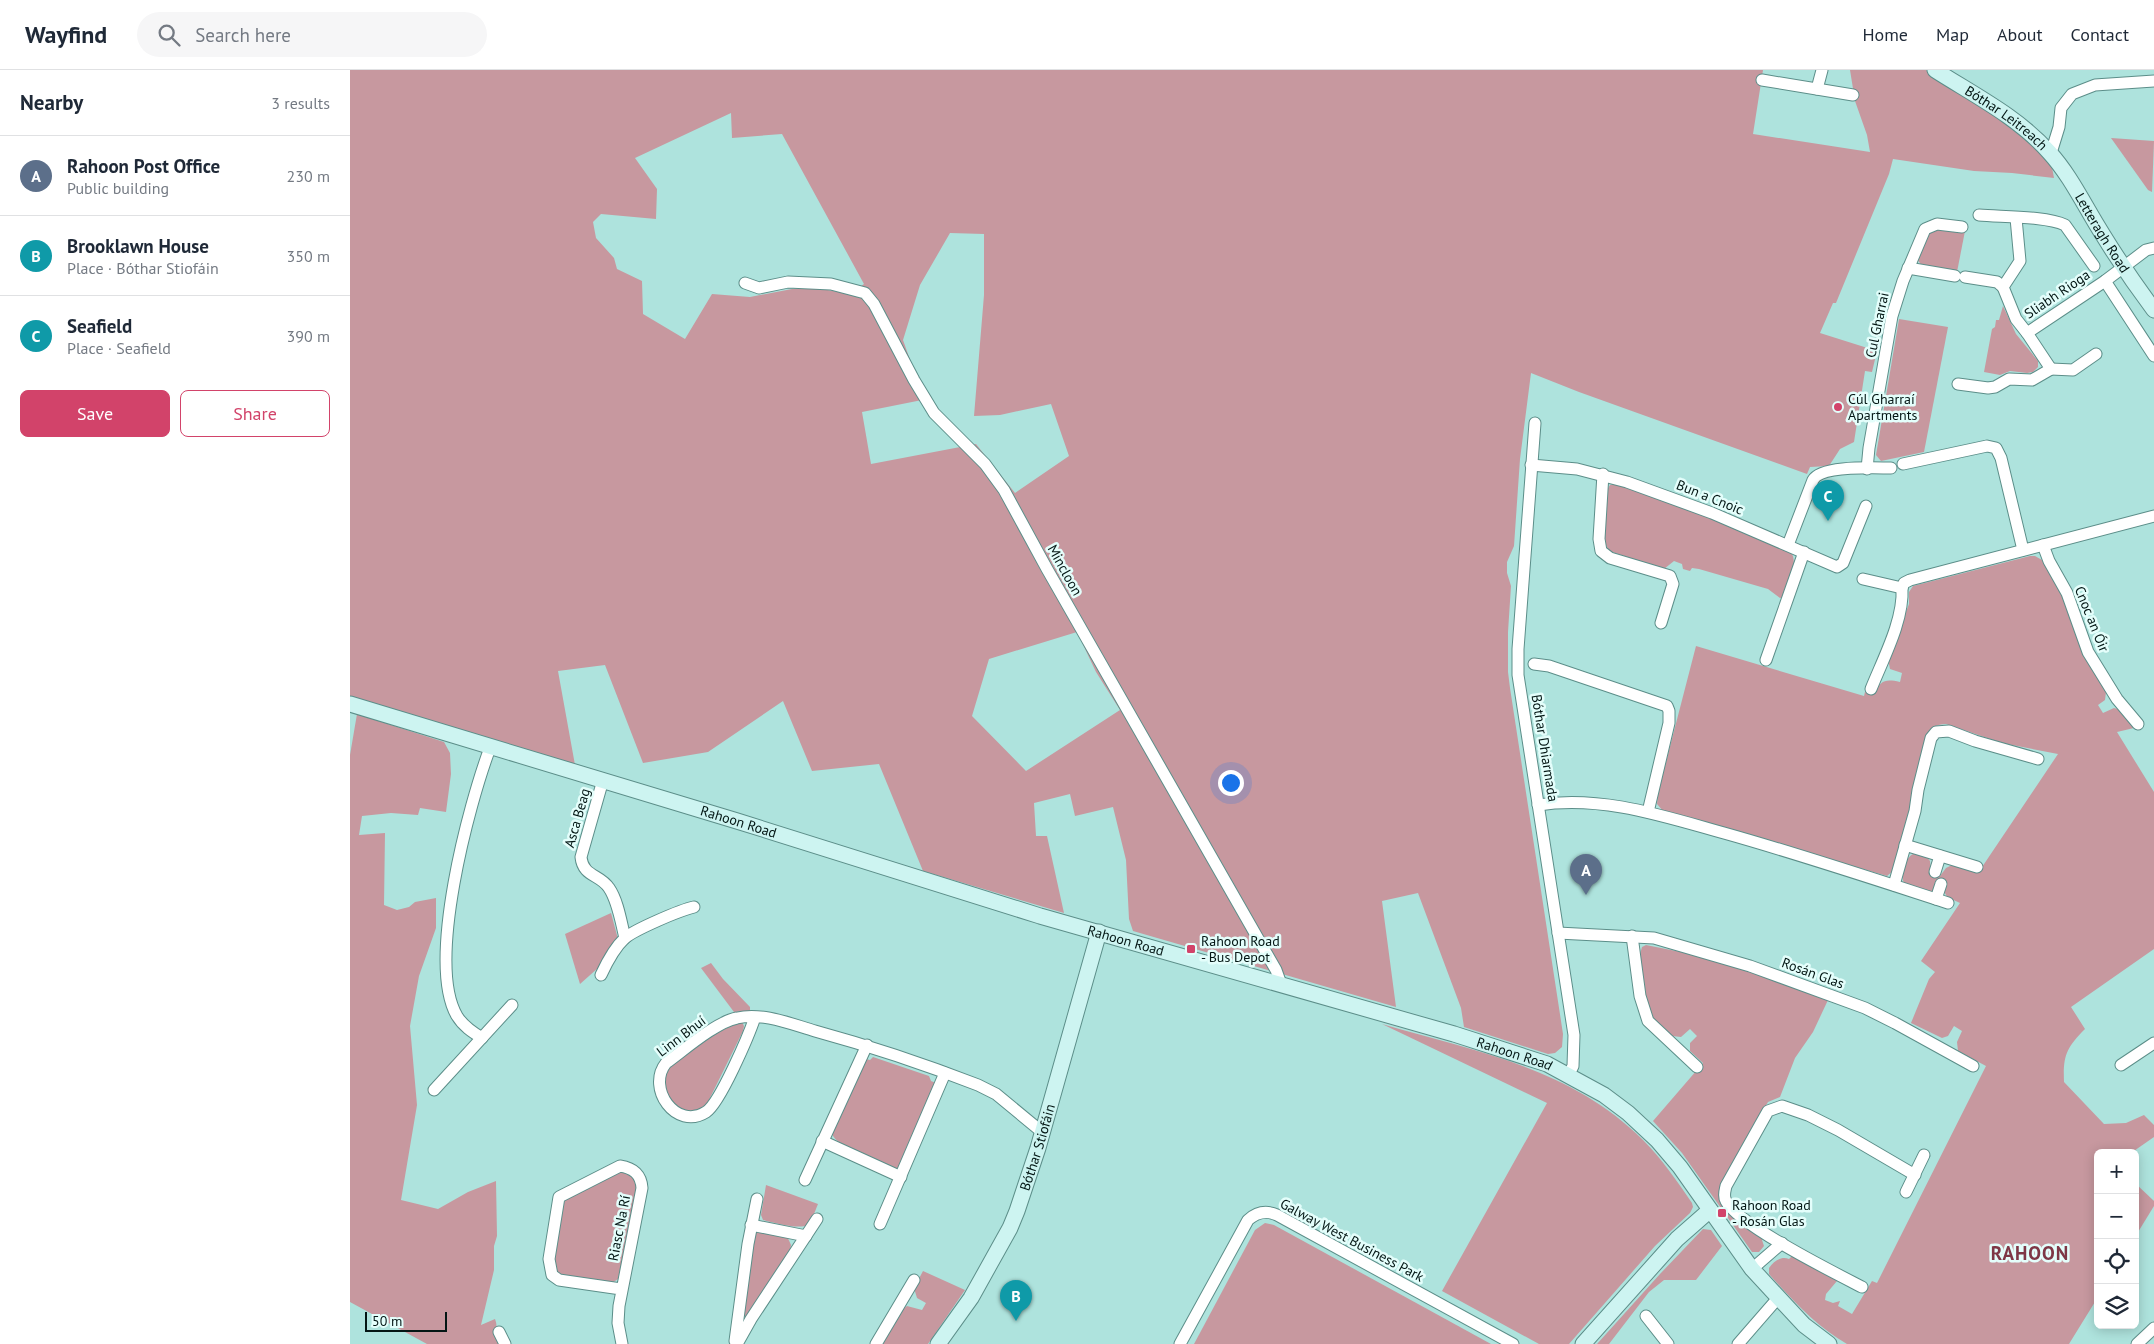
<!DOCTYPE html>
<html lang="en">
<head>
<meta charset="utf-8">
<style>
	:root { --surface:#fff; --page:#f6f6f7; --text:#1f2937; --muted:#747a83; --line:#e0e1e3; --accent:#d2436a }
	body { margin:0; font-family:"PT Sans",sans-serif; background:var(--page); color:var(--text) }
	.controls { position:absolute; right:15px; bottom:15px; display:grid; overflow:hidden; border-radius:8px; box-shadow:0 2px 12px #0003 }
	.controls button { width:45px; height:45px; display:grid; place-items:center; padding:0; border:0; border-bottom:1px solid var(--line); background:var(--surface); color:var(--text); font:25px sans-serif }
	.scale { position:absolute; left:15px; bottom:12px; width:82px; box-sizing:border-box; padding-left:5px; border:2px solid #031614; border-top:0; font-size:14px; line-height:18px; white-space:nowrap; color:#031614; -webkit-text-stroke:4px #e4fefb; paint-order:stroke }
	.you { position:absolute; left:880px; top:712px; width:18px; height:18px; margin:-12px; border:4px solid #fff; border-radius:50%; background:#1a73e8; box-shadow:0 0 0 8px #1a73e833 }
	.badge { display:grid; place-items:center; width:32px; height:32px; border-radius:50%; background:var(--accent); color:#fff; font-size:16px; font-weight:700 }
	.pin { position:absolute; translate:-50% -41px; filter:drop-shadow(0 1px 2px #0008) }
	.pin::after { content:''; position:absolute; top:26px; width:18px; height:15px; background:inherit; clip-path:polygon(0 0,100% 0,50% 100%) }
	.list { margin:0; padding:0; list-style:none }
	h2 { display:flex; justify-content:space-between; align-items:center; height:65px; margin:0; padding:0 20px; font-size:21px }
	h2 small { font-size:16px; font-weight:400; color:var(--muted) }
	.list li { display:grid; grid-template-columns:32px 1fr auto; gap:15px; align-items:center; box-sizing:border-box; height:80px; padding:0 20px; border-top:1px solid var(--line) }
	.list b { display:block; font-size:19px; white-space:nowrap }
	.list p { margin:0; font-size:16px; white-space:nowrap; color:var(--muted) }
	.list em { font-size:16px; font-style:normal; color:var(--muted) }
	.actions { display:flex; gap:10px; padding:15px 20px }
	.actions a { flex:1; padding:11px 0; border:1px solid var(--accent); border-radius:8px; text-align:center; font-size:18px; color:var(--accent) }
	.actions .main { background:var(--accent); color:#fff }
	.icon { flex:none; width:28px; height:28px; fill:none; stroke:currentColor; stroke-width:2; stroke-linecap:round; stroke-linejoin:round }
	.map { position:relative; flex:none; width:1804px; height:1274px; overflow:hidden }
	header { display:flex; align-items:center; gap:30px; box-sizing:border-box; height:70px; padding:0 25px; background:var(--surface); border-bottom:1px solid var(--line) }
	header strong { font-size:24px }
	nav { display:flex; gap:28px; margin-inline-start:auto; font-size:18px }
	.search { width:350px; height:45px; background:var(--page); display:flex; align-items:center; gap:12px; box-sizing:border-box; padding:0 18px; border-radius:28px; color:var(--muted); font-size:19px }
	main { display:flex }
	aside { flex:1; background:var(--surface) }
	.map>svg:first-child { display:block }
	.green { fill:#c7989f; fill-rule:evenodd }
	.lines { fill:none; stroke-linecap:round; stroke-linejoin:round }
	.street-casing { stroke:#5c8e89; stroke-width:13 }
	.secondary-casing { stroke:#5c8e89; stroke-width:17 }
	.street { stroke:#fff; stroke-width:11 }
	.secondary { stroke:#cdf4f1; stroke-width:15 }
	.poi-dot { fill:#d2436a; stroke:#e4fefb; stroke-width:2 }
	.labels { text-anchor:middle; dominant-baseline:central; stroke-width:5; stroke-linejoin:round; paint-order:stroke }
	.street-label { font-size:14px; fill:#031614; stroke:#e4fefb }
	.poi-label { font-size:14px; fill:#031614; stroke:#e4fefb; text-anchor:start }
	.district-label { font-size:19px; font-weight:bold; letter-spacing:1px; fill:#7e3746; stroke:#e4fefb }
</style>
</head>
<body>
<header>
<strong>Wayfind</strong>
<div class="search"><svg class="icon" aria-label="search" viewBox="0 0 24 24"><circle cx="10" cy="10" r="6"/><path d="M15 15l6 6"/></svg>Search here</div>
<nav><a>Home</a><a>Map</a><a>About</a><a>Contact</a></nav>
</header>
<main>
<aside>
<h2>Nearby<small>3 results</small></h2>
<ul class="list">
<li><span class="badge" style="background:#5c6f8a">A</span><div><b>Rahoon Post Office</b><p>Public building</p></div><em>230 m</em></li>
<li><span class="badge" style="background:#0f9aa8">B</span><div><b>Brooklawn House</b><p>Place · Bóthar Stiofáin</p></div><em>350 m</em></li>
<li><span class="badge" style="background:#0f9aa8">C</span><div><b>Seafield</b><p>Place · Seafield</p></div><em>390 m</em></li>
</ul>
<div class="actions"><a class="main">Save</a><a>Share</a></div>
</aside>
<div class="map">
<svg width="1804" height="1274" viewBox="0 0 1804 1274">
	<rect width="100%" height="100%" fill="#aee3dd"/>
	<g class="green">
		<path d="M0,0H1413L1403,64L1520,82L1517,65L1505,31L1500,0H1576L1662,56L1701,92L1704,108L1662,103L1624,101L1543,89L1539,104L1486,233H1483L1470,263L1527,281L1522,302L1515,301L1504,372L1490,379L1479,396L1460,397L1457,404L1229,322L1181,303L1170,389L1164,476L1157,492V503L1161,516L1158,562V602L1160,618L1213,964L1212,977L1205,983L1198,984L1114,957L1111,938L1068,823L1032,831L1046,937L783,861L779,849L776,790L763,737L725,746L720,724L684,733L686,766H697L714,843L573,801L529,694L462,701L433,631L358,682L293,693L255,595L208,601L225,695L0,628ZM381,43L382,68L432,64L514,214L500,224L472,219H442L400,227L362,224L335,269L293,244L292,211L267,199L264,188L246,168L243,152L251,144L306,149L307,119L285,88ZM600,163L634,164V225L624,346L650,345L701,334L719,386L665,423L626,374L521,394L512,342L582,328L564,301L553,270L570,215ZM727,562L746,602L770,640L676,701L622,646L639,589Z"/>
		<path d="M1761,68L1804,71L1802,122L1798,120Z"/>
		<path d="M1583,159L1615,161L1607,202L1572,196L1567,189L1580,162Z"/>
		<path d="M1653,236L1666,264L1688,291V297L1683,302L1677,303L1660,301L1650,305L1634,302L1642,259L1645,257L1646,250H1649Z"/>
		<path d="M1549,249L1598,257L1574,382L1531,391L1526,385Z"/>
		<path d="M1265,414L1361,448L1441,482C1449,494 1438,514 1434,527L1430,528L1418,519L1349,499L1342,498L1340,501L1333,499L1332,494L1324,491L1314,499L1259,481L1253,469L1257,420L1260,415Z"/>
		<path d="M1680,486H1685L1692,490L1710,520L1756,622L1755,630L1748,635L1753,643L1764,638L1771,640L1784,658L1767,662L1804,722V879L1721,937L1735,959C1716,978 1713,986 1714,1012L1754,1054L1776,1053L1794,1045L1804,1055V1067L1781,1083H1748V1227L1719,1274H1497C1467,1257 1442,1230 1419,1204V1198C1424,1191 1431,1186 1439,1189L1442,1186L1487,1211L1476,1224L1475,1230L1483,1233L1490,1231L1488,1236L1502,1244L1522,1211L1527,1213L1636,996L1608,981L1607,972L1612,961L1604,956L1598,966L1592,968L1561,953L1579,909L1585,902L1571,891L1610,833L1597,827L1594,821L1579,822L1554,813C1550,804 1554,789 1563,784L1576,786L1580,791L1581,803L1590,806L1596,798L1602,795L1628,803L1708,684L1652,673L1596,654C1587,654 1580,658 1576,666L1562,733L1543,801L1537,806L1313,741L1307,734L1308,723L1346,576L1514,626L1515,622L1524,624C1531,610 1535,609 1550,612L1552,603L1540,599L1538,589L1559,534V522L1563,516Z"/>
		<path d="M7,644L94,672L100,683L101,704L96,742L70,738L68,745L41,743L12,746L9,765L35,763L34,835L47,840L59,837L65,832L86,828V858L69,906L60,956L67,1035L51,1130L88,1139L118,1122L146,1111L147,1166L144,1176V1200L131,1255L145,1249C149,1259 143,1263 149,1274H77L0,1232V685Z"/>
		<path d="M261,843L268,869L248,898L230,914L215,864Z"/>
		<path d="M1296,875L1331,882L1385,897L1478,930L1463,962L1445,988L1430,1027L1418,1032L1391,1078L1369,1121L1370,1131L1377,1141L1413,1167L1412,1170L1414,1176L1409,1182H1402L1332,1083L1303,1051L1353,993L1340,981V973L1347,966L1340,959L1331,967L1322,966L1303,948L1298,939L1290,884L1292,877Z"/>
		<path d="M361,893L373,909L400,937V941L384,942L351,898Z"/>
		<path d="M392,952L394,956L393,961L356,1036C349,1039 342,1042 334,1040C317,1036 308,1010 320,996C324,992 331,988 336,985C354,972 370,959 392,952Z"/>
		<path d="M1032,954C1125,981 1221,998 1293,1070C1312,1089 1327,1111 1342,1133L1343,1137L1340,1143L1305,1176L1219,1274H1189L1092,1221L1197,1033Z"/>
		<path d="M523,987L579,1006L581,1011L586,1013L548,1098H546C533,1098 486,1076 482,1064L516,989L520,990Z"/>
		<path d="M269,1101C280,1105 285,1106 287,1119L268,1209L262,1213L210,1205L205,1201L203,1195L215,1128Z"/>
		<path d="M1785,1113L1804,1131V1136L1785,1167Z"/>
		<path d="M416,1115L468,1134C465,1141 462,1151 457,1155C450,1160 421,1152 413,1150L411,1145Z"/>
		<path d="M915,1153L924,1155L1141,1274H844L905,1160Z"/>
		<path d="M1353,1159L1361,1160L1372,1176L1346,1210H1314L1299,1222L1259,1274H1247L1310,1204Z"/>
		<path d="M410,1161L437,1166L441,1175L440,1181L397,1248L394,1246L402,1171L406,1163Z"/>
		<path d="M573,1201L615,1220L578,1274H532L553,1239L557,1236L572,1240L576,1233L567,1228L564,1218Z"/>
	</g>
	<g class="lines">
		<g class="street-casing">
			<g id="street">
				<path d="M1412,10L1503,25"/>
				<path d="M1467,19L1472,0"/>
				<path d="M1701,83L1709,57L1711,38L1722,24L1745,15L1804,11"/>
				<path d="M1629,145C1651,147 1697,146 1715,155L1744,196"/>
				<path d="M1666,148L1670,191L1653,217L1666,249L1677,263L1755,211L1796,180L1804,178"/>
				<path d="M1558,198L1605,206"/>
				<path d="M1615,207L1647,212L1653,217"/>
				<path d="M1755,211L1804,286"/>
				<path d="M395,213L409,218L438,212L481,214L515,223L524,234L564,310L584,343L635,394L654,420L697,499L926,900L931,914"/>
				<path d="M1701,299L1723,300L1746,284"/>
				<path d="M1608,314L1638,318L1645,317L1659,309L1682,310L1701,299L1677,263"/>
				<path d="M1185,353L1168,579V605L1224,965L1223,996L1219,1004"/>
				<path d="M1553,394L1637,376L1646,378L1651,388L1673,480"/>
				<path d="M1181,395L1227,399L1277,412L1362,443L1487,497L1493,493L1516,436"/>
				<path d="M1517,399L1519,378L1542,246L1553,211L1575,159L1587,154L1612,157"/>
				<path d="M1253,404L1249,469L1251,481L1260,488L1320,506L1323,514L1311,553"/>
				<path d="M1438,475L1463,410C1471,395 1524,398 1541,398"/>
				<path d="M1693,475L1699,491L1717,523L1738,582L1767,629L1788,654"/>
				<path d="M1513,509L1552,518L1554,513L1560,510L1804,446"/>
				<path d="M1416,590L1454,482"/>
				<path d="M1184,594L1199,596L1317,636L1319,641V653L1298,742"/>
				<path d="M1521,619C1533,589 1554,550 1552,518"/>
				<path d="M253,710L231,787C233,807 250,804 259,818C268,831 271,852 275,868"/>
				<path d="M1188,735C1251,725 1313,746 1374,763C1449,784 1524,809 1598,833"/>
				<path d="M1555,775L1627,797"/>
				<path d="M1585,802L1590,786"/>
				<path d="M1544,815L1565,741L1568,720L1581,668L1586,662L1599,661L1625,671L1688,689"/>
				<path d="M1586,829L1591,814"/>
				<path d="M1208,863L1304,868L1400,896L1515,938L1545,953L1623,996"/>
				<path d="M1282,866L1290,926L1298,951L1347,997"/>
				<path d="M251,905C257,892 264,878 275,868C284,860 330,840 344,837"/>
				<path d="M405,947C399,965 370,1033 356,1042C326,1061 296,1018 316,993C334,980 366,952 387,948C412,942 441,954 465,961C520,976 574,994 628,1015L646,1024L692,1062"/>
				<path d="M132,968C122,962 113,956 107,946C76,893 119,734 140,678"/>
				<path d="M1771,995L1804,973"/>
				<path d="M84,1020L162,935"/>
				<path d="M472,1071L551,1107"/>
				<path d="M455,1110L517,975"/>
				<path d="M1556,1122L1574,1085"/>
				<path d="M530,1154L595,1003"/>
				<path d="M401,1155L456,1166"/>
				<path d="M1402,1199L1432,1173"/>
				<path d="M1512,1217C1485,1203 1388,1155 1376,1131C1373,1126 1375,1121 1376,1116L1418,1041L1432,1036L1458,1045L1488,1060L1565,1105"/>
				<path d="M271,1219L209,1210L202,1205L199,1189L209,1127L270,1096C283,1098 291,1104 292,1118L269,1236L268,1253L272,1274"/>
				<path d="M1296,1246L1318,1274"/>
				<path d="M149,1262L155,1274"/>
				<path d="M385,1271L398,1174L407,1129"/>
				<path d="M387,1274L401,1249L467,1149"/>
				<path d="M526,1274L564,1210"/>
				<path d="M830,1274L898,1150C907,1142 916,1140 927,1145L1163,1274"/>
				<path d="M1388,1274L1428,1228"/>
				<path d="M1787,1274L1804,1258"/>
			</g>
		</g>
		<g class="secondary-casing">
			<g id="secondary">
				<path id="s1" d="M1585,0C1624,25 1668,47 1699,82C1721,106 1735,137 1753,165C1769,191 1786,216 1804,240"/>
				<path id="s2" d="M0,634L387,751L690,846L1104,964L1197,994L1254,1025L1278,1043L1307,1070L1330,1097L1402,1199L1454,1255L1479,1274"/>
				<path id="s3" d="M588,1274L621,1228L660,1158L667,1141L688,1078L749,862"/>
				<path d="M1233,1274L1327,1169L1360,1140"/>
			</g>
		</g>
		<use href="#street" class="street"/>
		<use href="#secondary" class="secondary"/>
	</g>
	<g class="poi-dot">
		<circle cx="1488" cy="337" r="5"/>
		<rect x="836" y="874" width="10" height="10" rx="2.5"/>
		<rect x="1367" y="1138" width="10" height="10" rx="2.5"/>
	</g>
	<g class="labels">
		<g class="street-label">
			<text stroke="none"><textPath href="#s1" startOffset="86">Bóthar Leitreach</textPath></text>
			<text stroke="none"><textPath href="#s1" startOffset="238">Letteragh Road</textPath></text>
			<text transform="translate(1707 224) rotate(-34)">Sliabh Rioga</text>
			<text transform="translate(1527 255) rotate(-78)">Cul Gharrai</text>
			<text transform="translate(1360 427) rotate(22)">Bun a Cnoic</text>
			<text transform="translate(715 500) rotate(61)">Mincloon</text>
			<text transform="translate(1742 549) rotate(68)">Cnoc an Óir</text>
			<text transform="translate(1195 678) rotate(81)">Bóthar Dhiarmada</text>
			<text transform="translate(227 748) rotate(-74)">Asca Beag</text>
			<text stroke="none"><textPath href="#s2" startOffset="406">Rahoon Road</textPath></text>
			<text stroke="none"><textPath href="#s2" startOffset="811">Rahoon Road</textPath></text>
			<text transform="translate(1463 903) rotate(20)">Rosán Glas</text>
			<text transform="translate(331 966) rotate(-37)">Linn Bhuí</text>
			<text stroke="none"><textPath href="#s2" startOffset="1216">Rahoon Road</textPath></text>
			<text stroke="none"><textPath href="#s3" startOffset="222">Bóthar Stiofáin</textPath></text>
			<text transform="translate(269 1158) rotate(-79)">Riasc Na Rí</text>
			<text transform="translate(1002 1170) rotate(28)">Galway West Business Park</text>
		</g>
		<g class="poi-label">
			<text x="1498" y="329">Cúl Gharraí<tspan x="1498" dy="16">Apartments</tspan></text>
			<text x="851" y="871">Rahoon Road<tspan x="851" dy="16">- Bus Depot</tspan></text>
			<text x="1382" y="1135">Rahoon Road<tspan x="1382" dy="16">- Rosán Glas</tspan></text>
		</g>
		<g class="district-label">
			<text x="1680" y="1183">RAHOON</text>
		</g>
	</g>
</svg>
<div class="controls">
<button>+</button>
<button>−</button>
<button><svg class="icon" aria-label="locate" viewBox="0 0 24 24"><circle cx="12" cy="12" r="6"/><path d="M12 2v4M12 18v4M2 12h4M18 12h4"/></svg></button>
<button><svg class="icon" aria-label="layers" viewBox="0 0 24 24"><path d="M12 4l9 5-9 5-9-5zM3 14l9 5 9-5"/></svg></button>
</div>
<div class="scale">50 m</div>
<div class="you"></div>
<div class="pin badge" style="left:1236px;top:825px;background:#5c6f8a">A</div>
<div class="pin badge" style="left:666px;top:1251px;background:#0f9aa8">B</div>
<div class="pin badge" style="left:1478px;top:451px;background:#0f9aa8">C</div>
</div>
</main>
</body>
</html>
